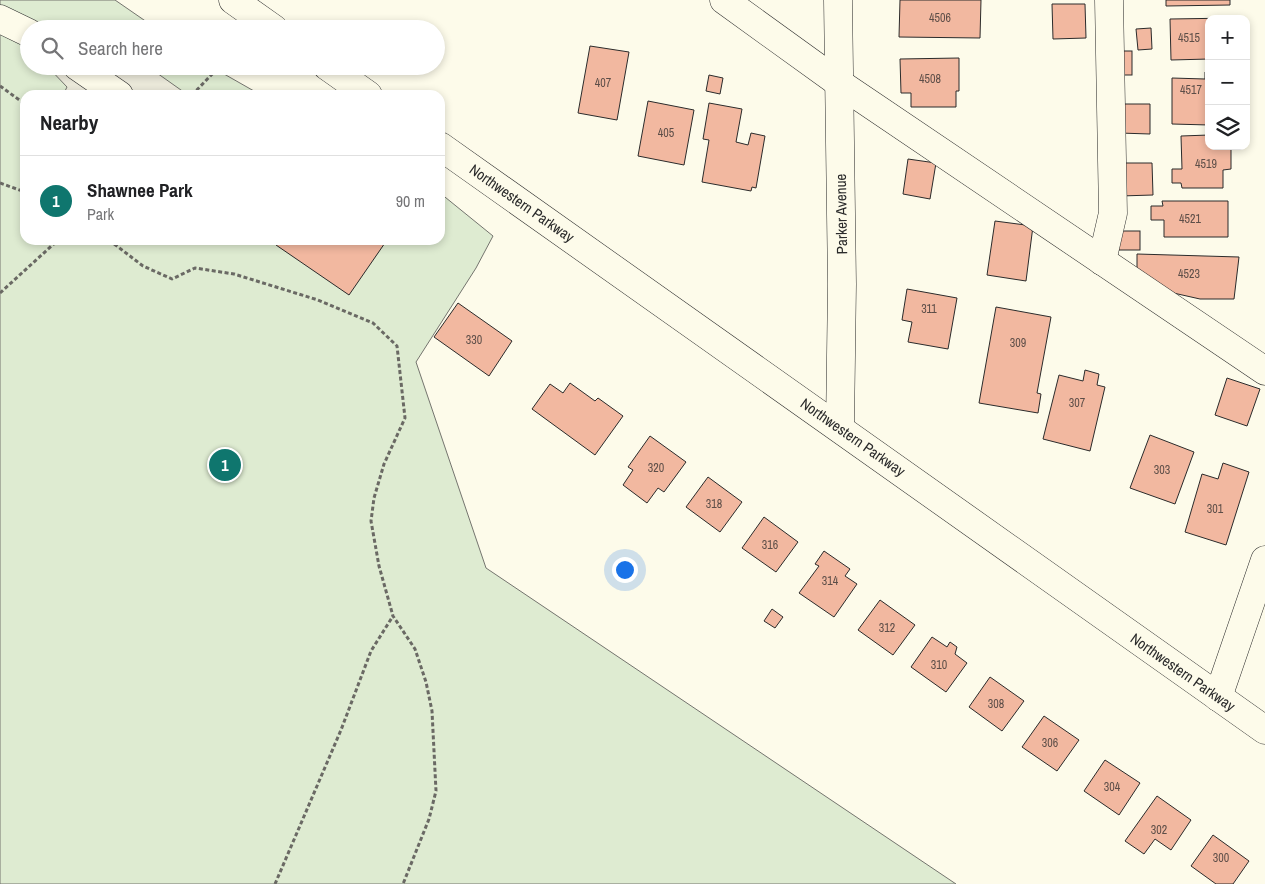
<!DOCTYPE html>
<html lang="en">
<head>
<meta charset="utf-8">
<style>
	:root { --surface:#fff; --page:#f2f2f2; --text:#202124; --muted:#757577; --line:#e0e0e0; --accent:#0f766e }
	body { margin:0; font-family:"Archivo Narrow",sans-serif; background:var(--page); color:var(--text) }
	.controls { position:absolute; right:15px; top:15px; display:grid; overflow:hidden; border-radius:10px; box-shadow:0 2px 8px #0003 }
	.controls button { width:45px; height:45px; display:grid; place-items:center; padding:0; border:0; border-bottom:1px solid var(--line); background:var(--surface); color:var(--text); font:25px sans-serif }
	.you { position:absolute; left:624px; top:569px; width:18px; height:18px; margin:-12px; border:4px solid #fff; border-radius:50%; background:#1a73e8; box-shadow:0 0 0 8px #1a73e833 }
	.badge { display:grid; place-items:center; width:32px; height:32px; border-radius:50%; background:var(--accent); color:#fff; font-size:16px; font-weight:700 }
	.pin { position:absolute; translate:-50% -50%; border:2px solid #fff; box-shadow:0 1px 5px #0006 }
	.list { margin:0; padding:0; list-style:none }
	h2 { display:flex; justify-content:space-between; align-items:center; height:65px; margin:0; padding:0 20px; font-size:21px }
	h2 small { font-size:16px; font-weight:400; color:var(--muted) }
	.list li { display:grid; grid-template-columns:32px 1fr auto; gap:15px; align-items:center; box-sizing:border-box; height:90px; padding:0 20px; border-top:1px solid var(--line) }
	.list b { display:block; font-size:19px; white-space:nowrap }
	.list p { margin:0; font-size:16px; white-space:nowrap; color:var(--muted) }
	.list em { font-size:16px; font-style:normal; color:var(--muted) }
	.icon { flex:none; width:28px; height:28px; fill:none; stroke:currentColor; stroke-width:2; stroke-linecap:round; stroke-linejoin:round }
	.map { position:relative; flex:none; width:1265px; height:884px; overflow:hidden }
	.search { position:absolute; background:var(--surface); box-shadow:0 2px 8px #0003; left:20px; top:20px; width:425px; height:55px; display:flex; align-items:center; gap:12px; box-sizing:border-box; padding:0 18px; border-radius:28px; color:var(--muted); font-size:19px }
	.panel { position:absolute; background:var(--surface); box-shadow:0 2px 8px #0003; left:20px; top:90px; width:425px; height:155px; border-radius:15px }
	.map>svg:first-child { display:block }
	.green { fill:#deebd1; stroke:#74746e }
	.parking { fill:#eceadb; stroke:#74746e }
	.building { fill:#f2b8a0; stroke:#2b2b2b }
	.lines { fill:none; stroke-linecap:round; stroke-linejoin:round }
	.minor-casing { stroke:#2b2b2b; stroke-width:29 }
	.path { stroke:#6a6964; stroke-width:3; stroke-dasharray:4 2.5; stroke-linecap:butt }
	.minor { stroke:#fdfbea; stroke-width:28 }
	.labels { text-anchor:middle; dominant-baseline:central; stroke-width:4; stroke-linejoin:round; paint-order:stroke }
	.number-label { font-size:12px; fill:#5d4e48 }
	.street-label { font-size:15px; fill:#2b2b2b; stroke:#fdfbea }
</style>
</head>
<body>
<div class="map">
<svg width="1265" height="884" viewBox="0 0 1265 884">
	<rect width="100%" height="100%" fill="#fdfbea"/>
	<path class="green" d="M0,0H115L157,29H29V66H210L261,95H25V240H440V193L493,236L476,268L416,362L486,568L956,884H0Z"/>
	<path class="parking" d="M47,66H147L188,95H63L67,87Z"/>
	<g class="building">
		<path d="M900,0H981L980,38L899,37Z"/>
		<path d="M1166,0H1230V5L1166,6Z"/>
		<path d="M1052,4H1085L1086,38L1053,39Z"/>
		<path d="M1234,18L1209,19V59L1171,60L1170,19Z"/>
		<path d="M1151,28L1152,49L1138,50L1136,29Z"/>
		<path d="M590,46L629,52L617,120L578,113Z"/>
		<rect x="1121" y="51" width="11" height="24"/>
		<path d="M959,58V91H956V107H911V93H901L900,59Z"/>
		<path d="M1205,72H1209V125L1172,124V78L1205,79Z"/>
		<path d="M709,75L723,78L720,94L706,91Z"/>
		<path d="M648,101L694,110L684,165L638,156Z"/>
		<path d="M709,103L742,109L736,142L748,145L751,133L765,136L756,188L752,187L751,191L702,182L709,140L703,139Z"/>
		<path d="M1119,104H1150V134L1119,133Z"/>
		<path d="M1209,135V146H1231V169L1223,170V188H1182L1181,183H1172V169H1182L1181,136Z"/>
		<path d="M908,159L936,163L930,199L903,194Z"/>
		<path d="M1119,163H1152L1153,195L1120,196Z"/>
		<path d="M1162,201H1228V237H1164V220H1151V206H1163Z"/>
		<path d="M995,221L1033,226L1026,281L987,275Z"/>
		<rect x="1116" y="231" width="24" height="19"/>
		<path d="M279,240H387L349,295L276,245Z"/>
		<path d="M1137,254L1239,257L1234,299H1200L1169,292L1137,271Z"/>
		<path d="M907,289L957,298L948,349L908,342L912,322L902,320Z"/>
		<path d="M458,303L512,341L489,376L434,337Z"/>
		<path d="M996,307L1051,317L1037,393L1041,394L1038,413L979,403Z"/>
		<path d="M1085,370L1099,374L1097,385L1105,387L1090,451L1043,439L1059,375L1083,381Z"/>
		<path d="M1227,378L1260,389L1247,426L1215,415Z"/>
		<path d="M570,383L595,401L598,398L623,416L595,455L532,409L550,384L563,393Z"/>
		<path d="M1150,435L1194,452L1175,504L1130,488Z"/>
		<path d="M650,436L686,462L664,492L658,488L647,503L623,485L633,470L628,467Z"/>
		<path d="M1223,463L1249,472L1226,545L1185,532L1202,474L1218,479Z"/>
		<path d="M708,477L742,502L720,532L686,507Z"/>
		<path d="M764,517L798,542L776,572L742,548Z"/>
		<path d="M824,551L850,569L845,576L857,584L834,617L799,593L819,566L815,564Z"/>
		<path d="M880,600L915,625L893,655L858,630Z"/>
		<path d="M772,609L783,617L775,628L764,621Z"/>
		<path d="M932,637L947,647L950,642L957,647L955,654L967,663L946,692L911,667Z"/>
		<path d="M990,677L1024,701L1002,731L969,707Z"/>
		<path d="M1044,716L1079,740L1057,771L1022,747Z"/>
		<path d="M1105,760L1140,783L1119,815L1084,791Z"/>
		<path d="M1157,796L1191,820L1171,850L1155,839L1144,854L1125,841Z"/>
		<path d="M1213,835L1249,861L1233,884H1216L1191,866Z"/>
	</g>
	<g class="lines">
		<g class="minor-casing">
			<g id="minor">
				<path d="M233,0L274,29"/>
				<path d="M724,0L839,83L1265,371"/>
				<path d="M838,0L842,284L840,427"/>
				<path d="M0,19L29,33"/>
				<path d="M77,66L119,95"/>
				<path d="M327,66L368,95"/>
				<path d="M440,146L1265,730"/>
				<path d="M1102,261L1113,213L1109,0"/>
				<path d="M1218,697L1265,560"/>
			</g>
		</g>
		<g class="path">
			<path d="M0,86L25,104"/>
			<path d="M192,95L216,70"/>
			<path d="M0,183L25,192"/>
			<path d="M109,240L143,266L172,279L195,268L234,274L318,300L373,323L397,346L405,418L384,464L374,498L371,521L379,566L393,616L415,649L426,682L432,711L436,791L429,819L403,884"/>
			<path d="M0,293L58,240"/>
			<path d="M275,884L341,730L371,651L393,616"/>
		</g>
		<use href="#minor" class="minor"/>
	</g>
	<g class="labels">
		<g class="number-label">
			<text x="940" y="18">4506</text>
			<text x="1189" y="38">4515</text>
			<text x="930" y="79">4508</text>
			<text x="603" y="83">407</text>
			<text x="1191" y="90">4517</text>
			<text x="666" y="133">405</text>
			<text x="1206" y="164">4519</text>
			<text x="1190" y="219">4521</text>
			<text x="1189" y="274">4523</text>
			<text x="929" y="309">311</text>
			<text x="474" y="340">330</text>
			<text x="1018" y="343">309</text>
			<text x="1077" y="403">307</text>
			<text x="656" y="468">320</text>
			<text x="1162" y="470">303</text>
			<text x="714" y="504">318</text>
			<text x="1215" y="509">301</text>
			<text x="770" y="545">316</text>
			<text x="830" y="581">314</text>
			<text x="887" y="628">312</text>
			<text x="939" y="665">310</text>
			<text x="996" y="704">308</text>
			<text x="1050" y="743">306</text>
			<text x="1112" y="787">304</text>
			<text x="1159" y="830">302</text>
			<text x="1221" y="858">300</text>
		</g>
		<g class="street-label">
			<text transform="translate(522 203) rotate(35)">Northwestern Parkway</text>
			<text transform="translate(841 214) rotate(-91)">Parker Avenue</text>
			<text transform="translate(853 437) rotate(35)">Northwestern Parkway</text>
			<text transform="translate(1183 672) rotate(35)">Northwestern Parkway</text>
		</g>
	</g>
</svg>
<div class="controls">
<button>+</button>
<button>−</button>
<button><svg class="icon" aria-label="layers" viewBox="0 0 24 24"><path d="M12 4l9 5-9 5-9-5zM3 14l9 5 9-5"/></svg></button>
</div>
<div class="you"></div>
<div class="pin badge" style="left:225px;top:465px">1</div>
<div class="search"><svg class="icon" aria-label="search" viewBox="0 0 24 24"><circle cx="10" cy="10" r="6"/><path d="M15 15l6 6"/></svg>Search here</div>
<section class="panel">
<h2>Nearby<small></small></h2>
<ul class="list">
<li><span class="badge">1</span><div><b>Shawnee Park</b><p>Park</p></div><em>90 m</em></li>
</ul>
</section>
</div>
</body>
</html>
